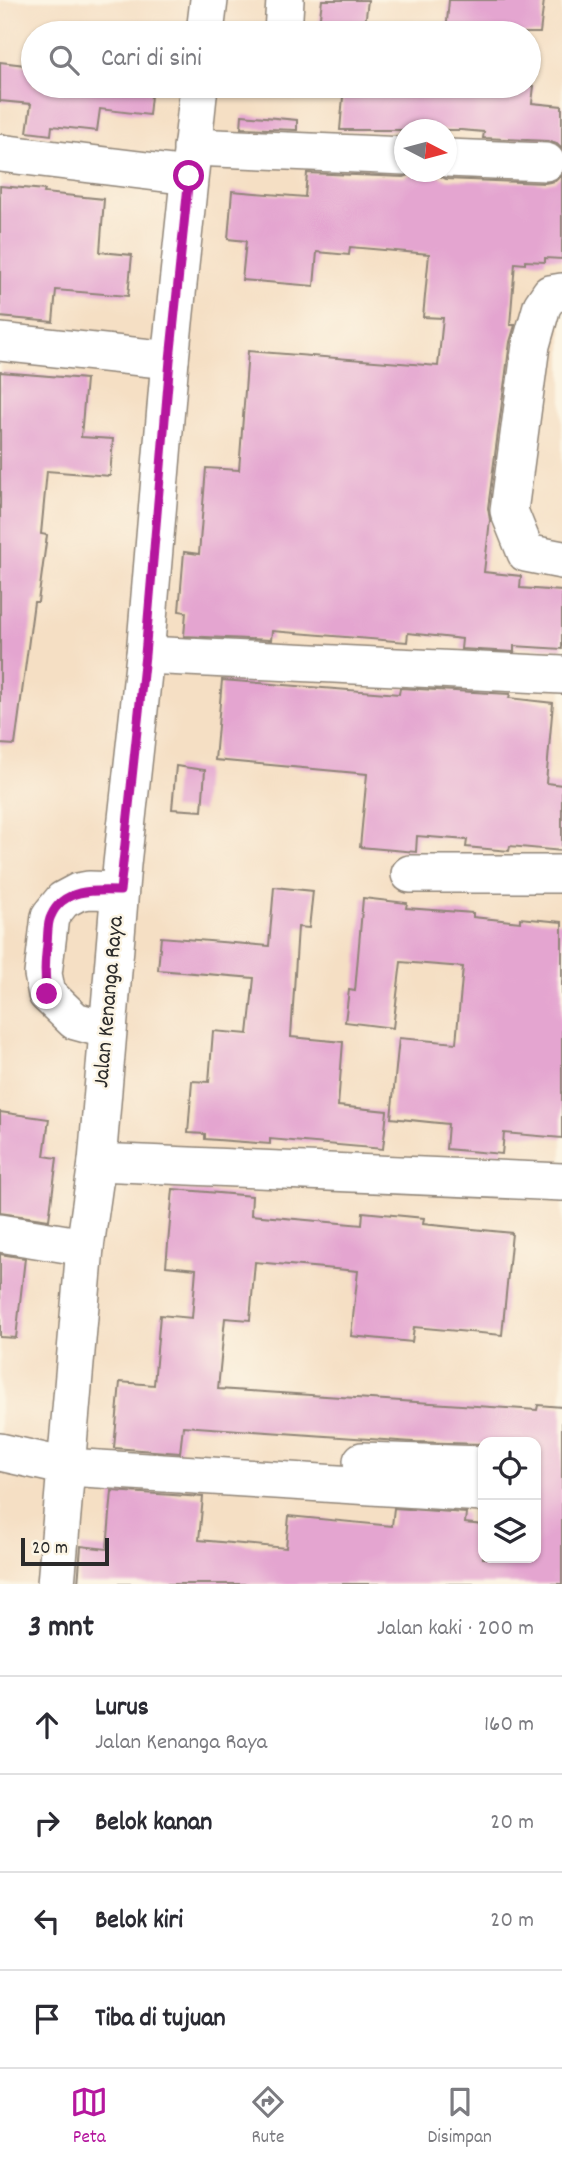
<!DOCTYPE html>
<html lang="id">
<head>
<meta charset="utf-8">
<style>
	:root { --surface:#fff; --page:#f7f7f7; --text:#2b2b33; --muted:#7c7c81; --line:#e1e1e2; --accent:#b5179e }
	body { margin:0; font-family:Dekko,sans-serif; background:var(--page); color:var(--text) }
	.controls { position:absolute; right:21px; bottom:21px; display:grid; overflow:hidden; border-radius:14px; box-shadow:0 2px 5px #0004 }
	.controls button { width:63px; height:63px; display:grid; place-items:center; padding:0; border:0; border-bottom:2px solid var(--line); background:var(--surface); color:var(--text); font:35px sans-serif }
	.compass { position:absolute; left:394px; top:119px; width:63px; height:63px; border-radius:50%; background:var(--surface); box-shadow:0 2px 5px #0004; rotate:96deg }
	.scale { position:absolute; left:21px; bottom:18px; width:88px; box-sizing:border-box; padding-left:7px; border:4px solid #2b2b2b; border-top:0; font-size:19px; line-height:24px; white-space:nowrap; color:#2b2b2b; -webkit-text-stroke:5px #fcf5e5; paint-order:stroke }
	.stop { position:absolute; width:21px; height:21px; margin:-16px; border:5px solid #b5179e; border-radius:50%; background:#fff }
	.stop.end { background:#b5179e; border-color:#fff; box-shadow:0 2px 7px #0008 }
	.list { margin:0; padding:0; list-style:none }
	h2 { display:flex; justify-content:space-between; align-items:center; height:91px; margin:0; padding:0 28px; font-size:30px }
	h2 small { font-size:23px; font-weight:400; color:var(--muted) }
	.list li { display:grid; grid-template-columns:46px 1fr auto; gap:21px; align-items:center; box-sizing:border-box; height:98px; padding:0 28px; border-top:2px solid var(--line) }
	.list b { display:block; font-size:26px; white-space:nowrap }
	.list p { margin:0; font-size:23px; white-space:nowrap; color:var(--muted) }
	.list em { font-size:23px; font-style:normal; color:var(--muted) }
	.icon { flex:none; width:38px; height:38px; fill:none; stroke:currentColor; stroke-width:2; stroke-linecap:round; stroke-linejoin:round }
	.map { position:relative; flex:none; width:562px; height:1584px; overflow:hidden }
	.search { position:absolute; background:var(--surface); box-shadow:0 2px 5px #0004; left:21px; right:21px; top:21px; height:77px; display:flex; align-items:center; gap:18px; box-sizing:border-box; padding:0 24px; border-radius:38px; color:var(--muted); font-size:26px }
	.sheet { height:483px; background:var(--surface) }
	nav { display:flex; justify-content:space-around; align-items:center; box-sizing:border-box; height:98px; border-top:2px solid var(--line); background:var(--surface); font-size:19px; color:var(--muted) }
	nav a { display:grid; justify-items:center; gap:4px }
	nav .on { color:var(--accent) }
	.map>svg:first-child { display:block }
	.building { fill:#e4a5d0 }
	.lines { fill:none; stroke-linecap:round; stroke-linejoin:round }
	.minor-casing { stroke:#908578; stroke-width:40 }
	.minor { stroke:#fff; stroke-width:37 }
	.route { stroke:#b5179e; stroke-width:9 }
	.labels { text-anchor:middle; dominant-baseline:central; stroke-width:5; stroke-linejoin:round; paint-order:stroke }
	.street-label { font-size:23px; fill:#2b2b2b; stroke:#fcf5e5 }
</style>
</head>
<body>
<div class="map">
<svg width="562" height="1584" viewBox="0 0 562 1584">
	<rect width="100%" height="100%" fill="#fcf5e5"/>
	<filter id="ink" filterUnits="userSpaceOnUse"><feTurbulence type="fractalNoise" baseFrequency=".0143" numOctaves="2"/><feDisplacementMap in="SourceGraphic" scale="14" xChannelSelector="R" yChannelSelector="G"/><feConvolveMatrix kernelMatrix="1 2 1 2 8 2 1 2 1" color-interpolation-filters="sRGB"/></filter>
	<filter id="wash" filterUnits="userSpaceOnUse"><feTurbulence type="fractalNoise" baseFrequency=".00686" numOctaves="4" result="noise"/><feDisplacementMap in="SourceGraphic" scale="28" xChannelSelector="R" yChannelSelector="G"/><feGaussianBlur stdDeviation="1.57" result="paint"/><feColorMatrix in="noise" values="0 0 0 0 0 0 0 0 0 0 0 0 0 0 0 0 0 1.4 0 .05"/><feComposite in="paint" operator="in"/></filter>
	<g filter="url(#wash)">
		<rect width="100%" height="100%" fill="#f5dfc4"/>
		<g id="blocks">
			<g class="building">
				<path d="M322,0H368L364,33H318Z"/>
				<path d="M449,0H544L540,33H446Z"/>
				<path d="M0,62L33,66V86H152L149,115L100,109L97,131L52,126L51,135L27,132L31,104L0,101Z"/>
				<path d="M344,86L387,90L388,86H534L532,103L562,106V149L557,144L548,141L483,138L484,132L461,130H340Z"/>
				<path d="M242,115L297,120V130L241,128Z"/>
				<path d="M418,172H432L446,179L545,183L555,181L562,175V259L545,258V262L525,261V264L515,263L510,325H515L510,342L488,508L490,520L484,572L521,576L520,588L562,591V649L514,646V652L461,649L462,639L408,633L407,642L272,631L271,640L184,636L186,612L179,611L184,552L199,554L206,468L239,470L248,351L438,366L443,318L423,317L429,254L350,247L349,255L317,252L314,286L242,280L246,241L228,239L232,191L305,197L307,173L404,177Z"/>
				<path d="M0,186L45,190L44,193L104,199L100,252L132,255L128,296L56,290L53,322L0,317Z"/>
				<path d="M0,372L86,379L81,437L113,439L110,476L47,471L41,534L47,535L38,602H34L15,745L0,744Z"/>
				<path d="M222,680L399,694L400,688L510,694L509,698L553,703L546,783L562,785V851L510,846L509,851L466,847L467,840L417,836L416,852L360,847L367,774L215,760Z"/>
				<path d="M176,766L205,770L202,811L172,809Z"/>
				<path d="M274,887L313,891L309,928L298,927L291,1037L343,1042L338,1106L387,1111L383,1149L270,1139V1144L205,1139V1134L188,1133L192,1081L209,1082L213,1031L248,1034L254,978L158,970L161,937L269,946Z"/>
				<path d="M363,898L407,903L406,908L473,913V917L520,922V918L562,922V1138L504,1133L502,1154L446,1149L448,1124L391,1118L399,1038L456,1043L463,967L401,962L393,1028L345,1022L349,990L355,991Z"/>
				<path d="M0,1112L49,1119L44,1156L57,1158L49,1220L0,1213Z"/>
				<path d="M173,1189L252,1196L251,1215L362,1225L363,1212L424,1218L423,1224L512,1233L502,1335L414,1327L412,1342L351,1336L358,1271L255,1262L250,1320L225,1318L218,1389L537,1410L538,1405L562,1407V1584H78L81,1546L107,1549L112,1491L203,1497L199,1540L286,1548L289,1516L392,1526L394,1508L466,1513L465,1523L483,1525V1558H536V1442L483,1444L413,1442L183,1426L180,1453L114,1448L120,1382L154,1385L160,1315L192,1318L196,1269L166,1266Z"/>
				<path d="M0,1254L25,1258L16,1338L0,1337Z"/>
			</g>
		</g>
	</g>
	<g filter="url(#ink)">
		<use href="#blocks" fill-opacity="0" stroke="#908578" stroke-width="2"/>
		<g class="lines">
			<g class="minor-casing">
				<g id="minor">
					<path d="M205,33L209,0"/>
					<path d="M283,33L285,0"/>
					<path d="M192,147L405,156"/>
					<path d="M0,153L189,176"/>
					<path d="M447,158L546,162"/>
					<path d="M562,292L550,294L542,306L531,345L509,511L526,553L562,560"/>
					<path d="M0,342L170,360"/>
					<path d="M145,655L562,675"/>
					<path d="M410,874H562"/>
					<path d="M108,1030L75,1021L47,994L43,974L50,916L63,900L78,892L89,890L119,891"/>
					<path d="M97,1162L562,1182"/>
					<path d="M0,1233L85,1247"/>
					<path d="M0,1452L67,1467L483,1493"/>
					<path d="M362,1461L483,1465"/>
					<path d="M56,1584L85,1247L97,1162L122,864L145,655L170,360L199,86"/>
				</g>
			</g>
			<use href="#minor" class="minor"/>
		</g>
	</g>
	<g class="lines" filter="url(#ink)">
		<path class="route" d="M47,994C44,976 45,962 47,944C48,936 47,923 51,916C63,888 95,890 120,891L145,655L170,360L189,176"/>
	</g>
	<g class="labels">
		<g class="street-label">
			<text transform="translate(110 1002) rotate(-85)">Jalan Kenanga Raya</text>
		</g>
	</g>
</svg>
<div class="controls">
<button><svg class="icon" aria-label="locate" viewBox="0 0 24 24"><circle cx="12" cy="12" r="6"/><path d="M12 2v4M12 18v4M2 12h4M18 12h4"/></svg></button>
<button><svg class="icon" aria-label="layers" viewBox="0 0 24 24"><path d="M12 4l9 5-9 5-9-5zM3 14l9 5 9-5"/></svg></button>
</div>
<svg class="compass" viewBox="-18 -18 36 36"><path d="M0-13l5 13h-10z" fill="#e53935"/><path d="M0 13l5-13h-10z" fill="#7c7c81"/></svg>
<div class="scale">20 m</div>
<div class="stop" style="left:189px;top:176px"></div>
<div class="stop end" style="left:47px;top:994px"></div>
<div class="search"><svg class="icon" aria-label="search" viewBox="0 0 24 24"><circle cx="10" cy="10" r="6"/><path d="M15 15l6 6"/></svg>Cari di sini</div>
</div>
<section class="sheet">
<h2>3 mnt<small>Jalan kaki · 200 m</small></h2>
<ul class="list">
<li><svg class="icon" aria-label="ahead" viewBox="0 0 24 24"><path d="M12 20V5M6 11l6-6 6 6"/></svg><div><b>Lurus</b><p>Jalan Kenanga Raya</p></div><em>160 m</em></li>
<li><svg class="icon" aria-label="right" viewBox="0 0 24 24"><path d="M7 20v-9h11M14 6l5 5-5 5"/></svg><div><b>Belok kanan</b></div><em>20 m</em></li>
<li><svg class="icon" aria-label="left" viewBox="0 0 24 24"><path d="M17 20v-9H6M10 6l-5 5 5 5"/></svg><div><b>Belok kiri</b></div><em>20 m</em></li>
<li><svg class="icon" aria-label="arrive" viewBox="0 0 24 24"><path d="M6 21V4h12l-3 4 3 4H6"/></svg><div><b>Tiba di tujuan</b></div></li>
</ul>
</section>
<nav>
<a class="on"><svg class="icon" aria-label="map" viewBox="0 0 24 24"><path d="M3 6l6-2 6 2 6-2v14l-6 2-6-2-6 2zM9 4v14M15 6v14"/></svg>Peta</a>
<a><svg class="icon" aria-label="directions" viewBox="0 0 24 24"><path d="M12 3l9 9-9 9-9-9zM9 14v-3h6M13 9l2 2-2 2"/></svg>Rute</a>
<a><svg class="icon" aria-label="saved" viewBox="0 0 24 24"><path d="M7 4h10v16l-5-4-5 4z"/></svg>Disimpan</a>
</nav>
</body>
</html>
